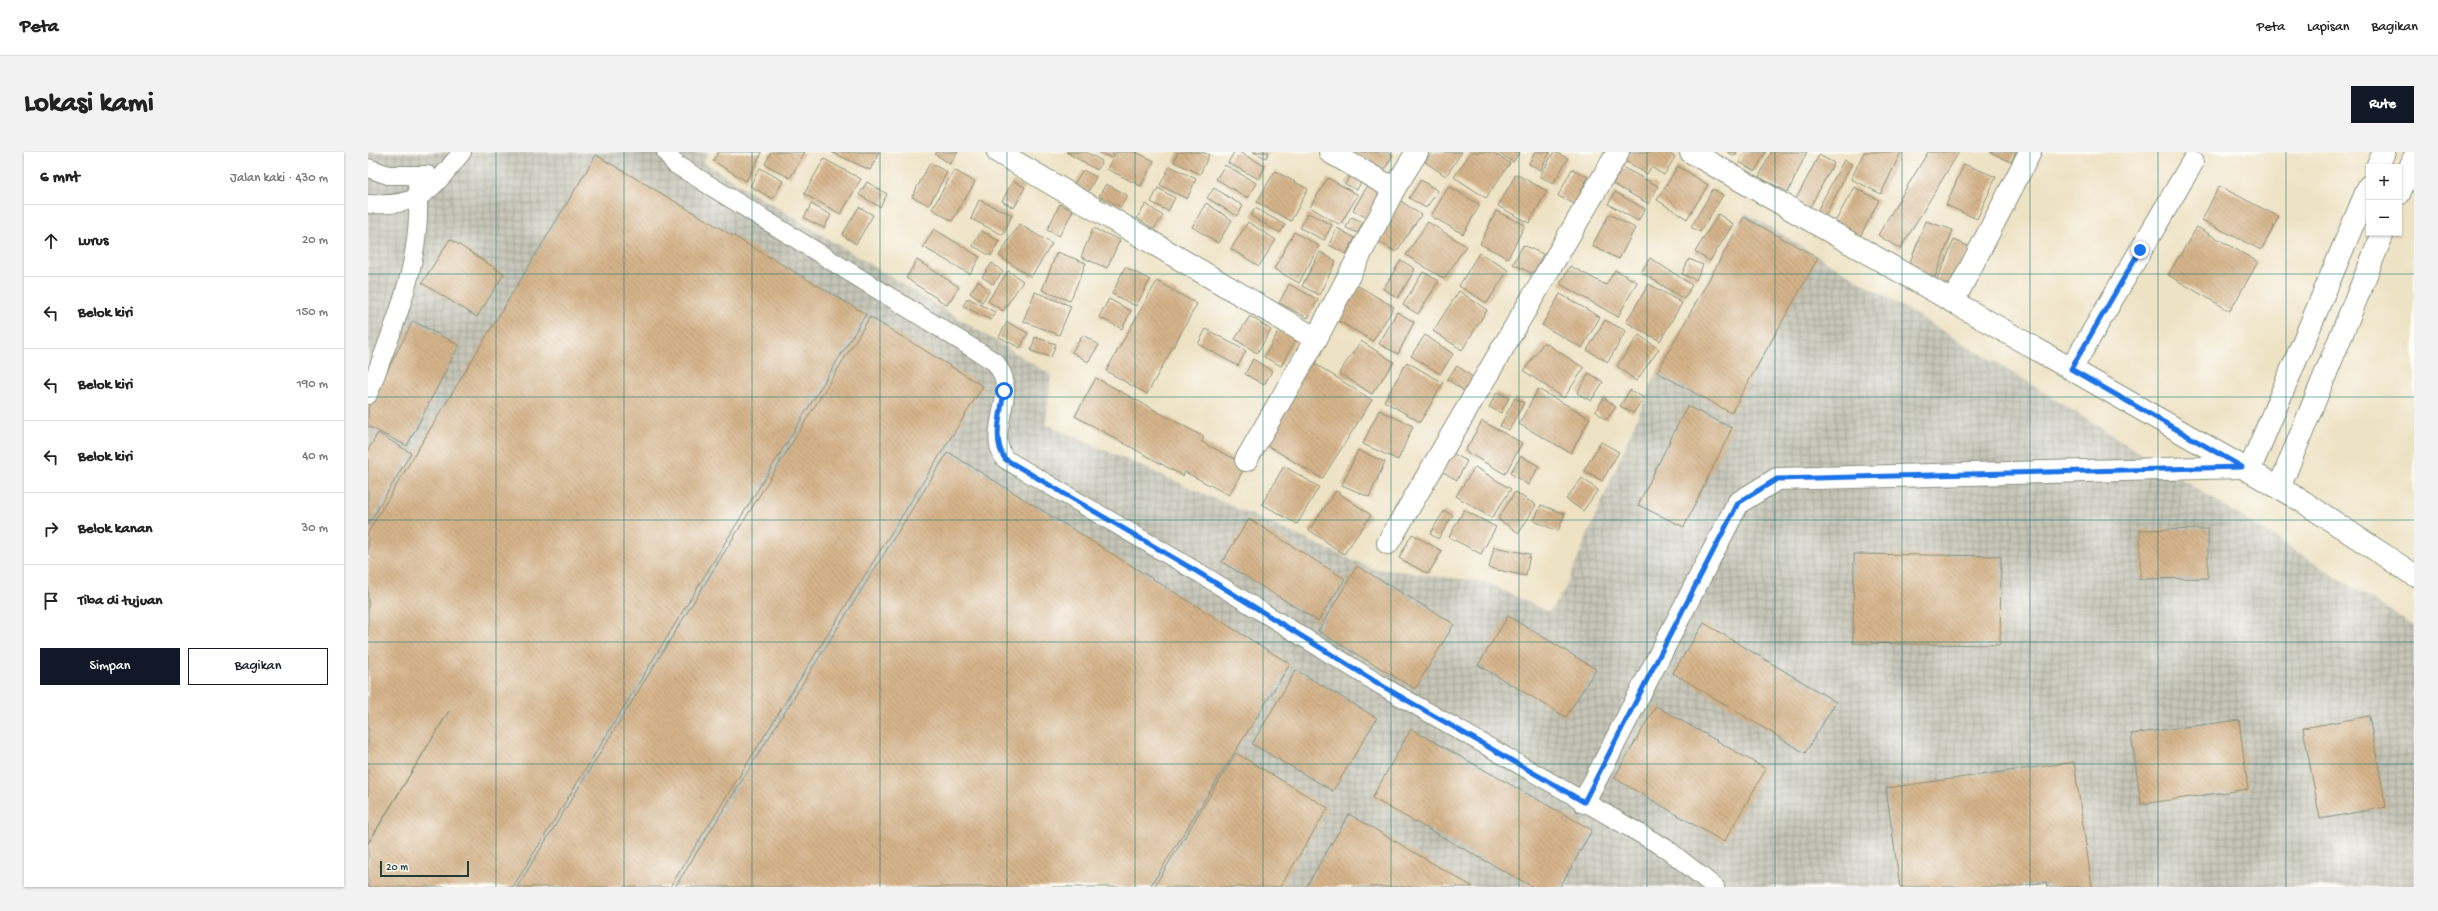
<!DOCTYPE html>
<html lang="id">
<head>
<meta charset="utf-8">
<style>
	:root { --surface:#fff; --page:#f2f2f2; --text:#222; --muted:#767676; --line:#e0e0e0; --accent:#111827 }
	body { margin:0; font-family:"Gochi Hand",sans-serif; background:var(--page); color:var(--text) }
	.controls { position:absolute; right:12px; top:12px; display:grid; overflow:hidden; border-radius:0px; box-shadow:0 1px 3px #0004 }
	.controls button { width:36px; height:36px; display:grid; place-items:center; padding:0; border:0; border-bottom:1px solid var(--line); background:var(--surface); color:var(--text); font:20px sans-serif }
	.scale { position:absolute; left:12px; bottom:10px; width:89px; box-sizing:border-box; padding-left:4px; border:2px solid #1f3d34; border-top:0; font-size:11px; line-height:14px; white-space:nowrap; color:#1f3d34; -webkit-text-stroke:3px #fdfcf7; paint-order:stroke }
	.stop { position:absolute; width:12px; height:12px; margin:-9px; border:3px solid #1a73e8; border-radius:50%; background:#fff }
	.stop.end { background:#1a73e8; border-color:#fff; box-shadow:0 1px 4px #0008 }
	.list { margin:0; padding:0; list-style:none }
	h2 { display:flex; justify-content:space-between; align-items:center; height:52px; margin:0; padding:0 16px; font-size:17px }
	h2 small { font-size:13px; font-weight:400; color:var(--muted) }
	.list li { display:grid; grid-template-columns:26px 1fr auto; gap:12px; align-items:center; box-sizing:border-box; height:72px; padding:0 16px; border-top:1px solid var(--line) }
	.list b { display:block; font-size:15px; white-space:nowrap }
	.list em { font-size:13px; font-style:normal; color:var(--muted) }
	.actions { display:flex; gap:8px; padding:12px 16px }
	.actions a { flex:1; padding:9px 0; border:1px solid var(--accent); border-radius:0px; text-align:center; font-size:14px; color:var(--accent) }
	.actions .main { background:var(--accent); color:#fff }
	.icon { flex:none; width:22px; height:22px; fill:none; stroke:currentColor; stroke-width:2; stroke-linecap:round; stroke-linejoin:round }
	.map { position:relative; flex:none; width:2046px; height:735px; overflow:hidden; border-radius:0px }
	header { display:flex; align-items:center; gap:24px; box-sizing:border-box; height:56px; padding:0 20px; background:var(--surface); border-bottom:1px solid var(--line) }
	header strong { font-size:19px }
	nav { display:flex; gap:22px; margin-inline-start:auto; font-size:14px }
	.intro { display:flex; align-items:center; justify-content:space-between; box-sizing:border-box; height:96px; padding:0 24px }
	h1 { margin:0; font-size:28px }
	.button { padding:10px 18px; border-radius:0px; background:var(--accent); color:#fff; font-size:14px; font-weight:700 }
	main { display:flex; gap:24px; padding:0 24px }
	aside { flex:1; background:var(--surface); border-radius:0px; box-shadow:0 1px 3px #0004 }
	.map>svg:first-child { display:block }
	.industrial { fill:url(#industrial-grid) }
	.building { fill:url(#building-back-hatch) }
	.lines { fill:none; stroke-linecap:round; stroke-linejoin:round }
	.lane-casing { stroke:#86907c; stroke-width:20 }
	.street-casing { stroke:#86907c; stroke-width:24 }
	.lane { stroke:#fff; stroke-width:18 }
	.street { stroke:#fff; stroke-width:22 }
	.route { stroke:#1a73e8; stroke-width:5 }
	.grid { fill:none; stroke:#0f766e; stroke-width:1; stroke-opacity:0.55 }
</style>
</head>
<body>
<header>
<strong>Peta</strong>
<nav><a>Peta</a><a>Lapisan</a><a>Bagikan</a></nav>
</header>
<div class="intro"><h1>Lokasi kami</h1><a class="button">Rute</a></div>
<main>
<aside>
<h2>6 mnt<small>Jalan kaki · 430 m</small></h2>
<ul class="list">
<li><svg class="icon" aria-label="ahead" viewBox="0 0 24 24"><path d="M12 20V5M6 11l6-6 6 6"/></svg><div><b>Lurus</b></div><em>20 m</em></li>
<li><svg class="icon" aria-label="left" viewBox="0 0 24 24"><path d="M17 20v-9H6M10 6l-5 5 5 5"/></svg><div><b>Belok kiri</b></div><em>150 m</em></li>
<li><svg class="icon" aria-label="left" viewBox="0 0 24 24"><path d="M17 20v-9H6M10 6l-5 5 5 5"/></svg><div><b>Belok kiri</b></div><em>190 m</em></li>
<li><svg class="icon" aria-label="left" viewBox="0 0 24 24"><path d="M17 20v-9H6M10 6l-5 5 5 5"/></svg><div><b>Belok kiri</b></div><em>40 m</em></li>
<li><svg class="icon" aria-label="right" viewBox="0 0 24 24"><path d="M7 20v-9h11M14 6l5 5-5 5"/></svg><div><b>Belok kanan</b></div><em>30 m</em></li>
<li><svg class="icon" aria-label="arrive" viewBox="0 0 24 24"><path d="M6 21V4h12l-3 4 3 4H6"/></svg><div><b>Tiba di tujuan</b></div></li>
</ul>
<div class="actions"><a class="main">Simpan</a><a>Bagikan</a></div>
</aside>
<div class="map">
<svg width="2046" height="735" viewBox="0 0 2046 735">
	<defs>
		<pattern id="industrial-grid" width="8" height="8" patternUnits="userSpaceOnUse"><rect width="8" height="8" fill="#c6c5b8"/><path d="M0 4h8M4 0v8" fill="none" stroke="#a0a196"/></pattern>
		<pattern id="building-back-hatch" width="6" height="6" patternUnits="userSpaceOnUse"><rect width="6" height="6" fill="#d6b48b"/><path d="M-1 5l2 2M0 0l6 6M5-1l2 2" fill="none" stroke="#ad9472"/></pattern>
	</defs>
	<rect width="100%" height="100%" fill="#fdfcf7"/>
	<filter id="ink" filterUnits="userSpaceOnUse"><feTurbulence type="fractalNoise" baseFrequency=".025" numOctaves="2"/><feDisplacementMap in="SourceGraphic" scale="8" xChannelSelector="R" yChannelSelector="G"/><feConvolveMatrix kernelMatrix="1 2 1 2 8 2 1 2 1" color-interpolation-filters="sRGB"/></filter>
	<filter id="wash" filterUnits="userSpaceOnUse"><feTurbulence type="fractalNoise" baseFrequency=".012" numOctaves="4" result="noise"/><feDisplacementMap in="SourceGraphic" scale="16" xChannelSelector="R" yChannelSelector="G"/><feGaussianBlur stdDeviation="0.9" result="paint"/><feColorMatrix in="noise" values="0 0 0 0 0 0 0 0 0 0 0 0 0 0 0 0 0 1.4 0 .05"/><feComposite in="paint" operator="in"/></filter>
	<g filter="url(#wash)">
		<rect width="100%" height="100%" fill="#eee2c4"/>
		<path class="industrial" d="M0,0H341L335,10L683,223L678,272L1003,416L1117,430L1181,460L1196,439L1285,228L1378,61L1660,230L2046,474V735H0Z"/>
		<g id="blocks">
			<g class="building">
				<path d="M350,0H392L394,1L378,29L345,9Z"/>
				<path d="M403,0H437L422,26L397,12Z"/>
				<path d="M463,0H511L502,18Z"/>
				<path d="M569,0H590L582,12L567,2Z"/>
				<path d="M698,0H718L734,9L729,18Z"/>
				<path d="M730,0H746L743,6Z"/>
				<path d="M748,0H768L786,9L773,34L739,17Z"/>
				<path d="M810,0H834L841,3L832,22L806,10Z"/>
				<path d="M866,0H871L897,14L891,27L860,11Z"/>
				<path d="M885,0H901L898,6Z"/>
				<path d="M980,0H1019L1025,3L1015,20Z"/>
				<path d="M1064,0H1094L1078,24L1057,10Z"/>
				<path d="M1103,0H1124L1142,11L1118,46L1086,25Z"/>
				<path d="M1129,0H1152L1145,10Z"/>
				<path d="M1167,0H1182L1173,18L1161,12Z"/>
				<path d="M1186,0L1200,6L1185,32L1172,24Z"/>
				<path d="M1263,0H1298L1307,5L1296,23L1283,15L1279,22L1257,9Z"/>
				<path d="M1359,0H1369L1367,4Z"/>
				<path d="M1377,0H1398L1387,19L1371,10Z"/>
				<path d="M1403,0H1439L1420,40L1391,25Z"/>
				<path d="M1496,0H1533L1513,42L1483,27Z"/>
				<path d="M1560,0H1591L1532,97L1510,83Z"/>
				<path d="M1622,0H1648L1643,10Z"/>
				<path d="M228,3L498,162L145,735H0V692L81,559L0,691V380Z"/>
				<path d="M1451,3L1466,11L1441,57L1427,49Z"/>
				<path d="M456,7L493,27L473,62L436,42Z"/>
				<path d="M1476,8L1484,12L1456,66L1448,61Z"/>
				<path d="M562,11L579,20L561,53L544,45Z"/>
				<path d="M1596,12L1628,25L1609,67L1578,53Z"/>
				<path d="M857,13L888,31L880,46L848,27Z"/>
				<path d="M802,14L828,27L819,47L792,33Z"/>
				<path d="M1310,14L1340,33L1319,67L1289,48Z"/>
				<path d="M1254,15L1290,34L1281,52L1245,32Z"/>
				<path d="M392,16L415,29L405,47L382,34Z"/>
				<path d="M1204,17L1220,25L1207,52L1190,44Z"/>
				<path d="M586,18L607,30L584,69L564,57Z"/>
				<path d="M715,18L728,25L720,40L706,32Z"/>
				<path d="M907,19L940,37L923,69L889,50Z"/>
				<path d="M983,22L994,28L989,38L977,32Z"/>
				<path d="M1148,22L1179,39L1161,71L1130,54Z"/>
				<path d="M960,26L990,43L972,73L942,55Z"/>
				<path d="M1053,28L1070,39L1058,56L1041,46Z"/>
				<path d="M645,29L657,35L646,56L634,49Z"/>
				<path d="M499,30L519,42L512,55L491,43Z"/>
				<path d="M738,32L759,43L753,55L731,44Z"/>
				<path d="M1000,33L1013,41L999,66L985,58Z"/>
				<path d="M1081,34L1112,53L1095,82L1063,64Z"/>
				<path d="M1851,34L1911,65L1893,98L1834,68Z"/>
				<path d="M1486,35L1511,48L1492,85L1466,72Z"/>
				<path d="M790,36L807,46L800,59L783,50Z"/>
				<path d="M846,36L875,54L869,64L839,46Z"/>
				<path d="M1345,37L1355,43L1332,80L1323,75Z"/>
				<path d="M1247,40L1277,57L1270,69L1240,52Z"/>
				<path d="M611,48L644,63L635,83L603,67Z"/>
				<path d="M1033,49L1053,63L1028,100L1008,88Z"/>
				<path d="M838,51L864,68L850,91L824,75Z"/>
				<path d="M443,52L463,63L456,76L436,66Z"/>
				<path d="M692,52L705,59L691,84L679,78Z"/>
				<path d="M778,52L795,64L786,77L769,66Z"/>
				<path d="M491,55L505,63L488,92L474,83Z"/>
				<path d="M887,56L917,73L912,81L883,64Z"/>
				<path d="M1128,59L1157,73L1140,106L1112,92Z"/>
				<path d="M940,61L964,73L956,88L932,76Z"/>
				<path d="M1241,62L1267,76L1251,107L1224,94Z"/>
				<path d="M1350,62L1365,72L1342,109L1327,100Z"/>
				<path d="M983,65L995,70L990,81L978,76Z"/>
				<path d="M1376,65L1450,106L1363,261L1289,220Z"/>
				<path d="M1558,69L1585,78L1566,128L1539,118Z"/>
				<path d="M880,70L908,88L891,114L863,97Z"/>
				<path d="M1060,70L1098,94L1076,127L1038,103Z"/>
				<path d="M651,72L684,92L663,125L631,104Z"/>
				<path d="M1829,75L1890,110L1862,159L1800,123Z"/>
				<path d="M725,76L752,88L739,116L713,105Z"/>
				<path d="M969,76L987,86L978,102L961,93Z"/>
				<path d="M566,77L612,105L602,122L555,95Z"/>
				<path d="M613,79L631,89L623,104L605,94Z"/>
				<path d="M926,80L951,94L931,131L906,117Z"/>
				<path d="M82,87L136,122L109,165L54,131Z"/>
				<path d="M1586,88L1602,95L1585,135L1569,128Z"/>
				<path d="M1155,93L1175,102L1165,122L1145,112Z"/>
				<path d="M689,100L718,111L702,149L674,138Z"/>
				<path d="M952,100L968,109L951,143L934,134Z"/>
				<path d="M1111,101L1140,118L1119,151L1091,134Z"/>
				<path d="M1282,106L1324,133L1316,147L1273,120Z"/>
				<path d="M1321,107L1335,113L1328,128L1314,122Z"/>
				<path d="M549,108L591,135L579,153L538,126Z"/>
				<path d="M1033,108L1047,117L1030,146L1015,137Z"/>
				<path d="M624,111L635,120L625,132L614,125Z"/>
				<path d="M1202,114L1238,133L1247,118L1269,130L1250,165L1192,132Z"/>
				<path d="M757,115L782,128L768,154L744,142Z"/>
				<path d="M640,119L655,129L635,159L620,149Z"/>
				<path d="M1055,120L1071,129L1050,162L1035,153Z"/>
				<path d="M610,129L622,138L614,150L602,141Z"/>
				<path d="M789,129L829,152L779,242L738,219Z"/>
				<path d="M921,132L950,148L940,166L911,151Z"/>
				<path d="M987,132L1026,155L1005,189L967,167Z"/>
				<path d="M1281,132L1314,151L1292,189L1258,170Z"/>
				<path d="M1091,139L1119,158L1094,198L1065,179Z"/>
				<path d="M667,140L703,154L691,183L655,169Z"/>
				<path d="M1192,142L1232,165L1214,196L1174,173Z"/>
				<path d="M600,146L627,160L623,168L595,154Z"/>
				<path d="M741,147L763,159L754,177L731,165Z"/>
				<path d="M1029,160L1046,170L1030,202L1011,192Z"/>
				<path d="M882,164L903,178L889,201L867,187Z"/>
				<path d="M502,165L615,234L302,735H149Z"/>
				<path d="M1237,168L1258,179L1240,210L1219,198Z"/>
				<path d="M45,169L91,193L39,294L0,274V256Z"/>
				<path d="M639,170L660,181L652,196L631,185Z"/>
				<path d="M838,177L878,199L870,214L830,192Z"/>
				<path d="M911,178L928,187L913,214L896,205Z"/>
				<path d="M715,183L731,193L720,210L704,200Z"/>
				<path d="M1057,183L1085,202L1072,222L1043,204Z"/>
				<path d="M1271,183L1291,197L1268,229L1249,214Z"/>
				<path d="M667,185L688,192L683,205L663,199Z"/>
				<path d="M993,189L1026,210L1004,242L971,221Z"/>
				<path d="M1176,190L1216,216L1196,246L1156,219Z"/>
				<path d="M885,207L904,219L896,233L877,222Z"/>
				<path d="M941,208L1004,248L954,327L891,288Z"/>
				<path d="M1039,210L1075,231L1052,270L1016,249Z"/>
				<path d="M1089,214L1106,226L1096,239L1079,227Z"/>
				<path d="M1221,221L1235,230L1223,249L1209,241Z"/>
				<path d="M728,226L836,285L834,290L878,313L861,343L817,320L815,324L707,264Z"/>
				<path d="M1170,237L1222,266L1203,301L1151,272Z"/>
				<path d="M1262,238L1276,246L1265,261L1252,254Z"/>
				<path d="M1129,240L1141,246L1133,261L1121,255Z"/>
				<path d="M1147,246L1156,251L1141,278L1132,274Z"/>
				<path d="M1236,246L1248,255L1238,268L1227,259Z"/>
				<path d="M1319,254L1364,276L1316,375L1270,353Z"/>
				<path d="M1011,258L1045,274L1030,308L995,292Z"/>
				<path d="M1114,269L1154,291L1137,322L1097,299Z"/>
				<path d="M10,281L43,301L0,373V298Z"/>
				<path d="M1233,290L1251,300L1234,329L1216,318Z"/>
				<path d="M990,298L1017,310L1001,345L974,333Z"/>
				<path d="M1079,298L1099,309L1089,328L1068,316Z"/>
				<path d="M580,300L922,512L782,735H307Z"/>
				<path d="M1153,304L1171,314L1160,333L1142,321Z"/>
				<path d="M916,314L951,335L929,372L894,352Z"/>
				<path d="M1107,315L1143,337L1124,366L1088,344Z"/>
				<path d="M1214,326L1230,338L1215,359L1198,347Z"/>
				<path d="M968,339L1003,363L976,402L941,378Z"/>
				<path d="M1147,340L1168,353L1151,381L1130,367Z"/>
				<path d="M1173,353L1197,362L1190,379L1166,369Z"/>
				<path d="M1096,358L1128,375L1113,402L1081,385Z"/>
				<path d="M1076,359L1085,363L1070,387L1062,382Z"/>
				<path d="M881,367L977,427L950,469L854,410Z"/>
				<path d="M1840,377V426L1772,427V378Z"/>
				<path d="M1044,382L1074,399L1060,422L1031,406Z"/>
				<path d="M1126,395L1162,402L1158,424L1121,416Z"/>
				<path d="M1486,402L1633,404L1632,493L1485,491Z"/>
				<path d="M989,414L1086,472L1047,537L950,479Z"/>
				<path d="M1140,464L1228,517L1198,565L1110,513Z"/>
				<path d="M1336,471L1468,550L1437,601L1305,521Z"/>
				<path d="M928,518L1009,566L965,639L884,592Z"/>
				<path d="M1288,554L1398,617L1356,690L1246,626Z"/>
				<path d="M2001,564L2018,655L1952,667L1935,576Z"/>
				<path d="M1871,568L1880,637L1773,652L1763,582Z"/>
				<path d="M1043,577L1224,678L1192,735H1165L1004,646Z"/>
				<path d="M868,601L960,656L912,735H786Z"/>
				<path d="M1706,610L1724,735H1679L1678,730L1645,735H1532L1518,636Z"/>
				<path d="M981,662L1105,735H938Z"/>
			</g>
		</g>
	</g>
	<g filter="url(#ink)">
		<use href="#blocks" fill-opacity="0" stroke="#86907c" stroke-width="1"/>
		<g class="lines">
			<g class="lane-casing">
				<g id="lane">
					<path d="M298,0L307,12L627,210C630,215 633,219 635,224C644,251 619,283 637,307L833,422L1016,535L1299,697L1347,735"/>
					<path d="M0,16L20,23H60"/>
					<path d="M0,52C54,55 62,39 94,0"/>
					<path d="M0,243C27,170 59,102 48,23"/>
				</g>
			</g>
			<g class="street-casing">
				<g id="street">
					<path d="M630,0L948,187L1026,37L1049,0"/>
					<path d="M962,0L1026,37"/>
					<path d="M1323,0L1934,349L2046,423"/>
					<path d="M2009,15L2016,0"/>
					<path d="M2031,42L2046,6"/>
					<path d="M1585,150L1662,0"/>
					<path d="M1703,217L1824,11"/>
					<path d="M878,308L948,187"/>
					<path d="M1881,319L2001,34"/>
					<path d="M1911,336L2015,81"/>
					<path d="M1020,391L1250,0"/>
					<path d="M1216,650L1370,351L1409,327L1874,315"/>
				</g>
			</g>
			<use href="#lane" class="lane"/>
			<use href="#street" class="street"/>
		</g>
	</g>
	<g class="lines" filter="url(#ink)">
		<path class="route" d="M636,239C633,260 624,290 637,307L833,422L1016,535L1216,650L1370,351L1409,327L1874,315L1703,217L1772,98"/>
	</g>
	<path class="grid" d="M128,0V735M256,0V735M384,0V735M512,0V735M639,0V735M767,0V735M895,0V735M1023,0V735M1151,0V735M1279,0V735M1407,0V735M1534,0V735M1662,0V735M1790,0V735M1918,0V735M0,122H2046M0,245H2046M0,368H2046M0,490H2046M0,612H2046"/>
</svg>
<div class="controls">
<button>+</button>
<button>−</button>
</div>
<div class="scale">20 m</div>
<div class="stop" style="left:636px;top:239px"></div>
<div class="stop end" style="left:1772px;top:98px"></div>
</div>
</main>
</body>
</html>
